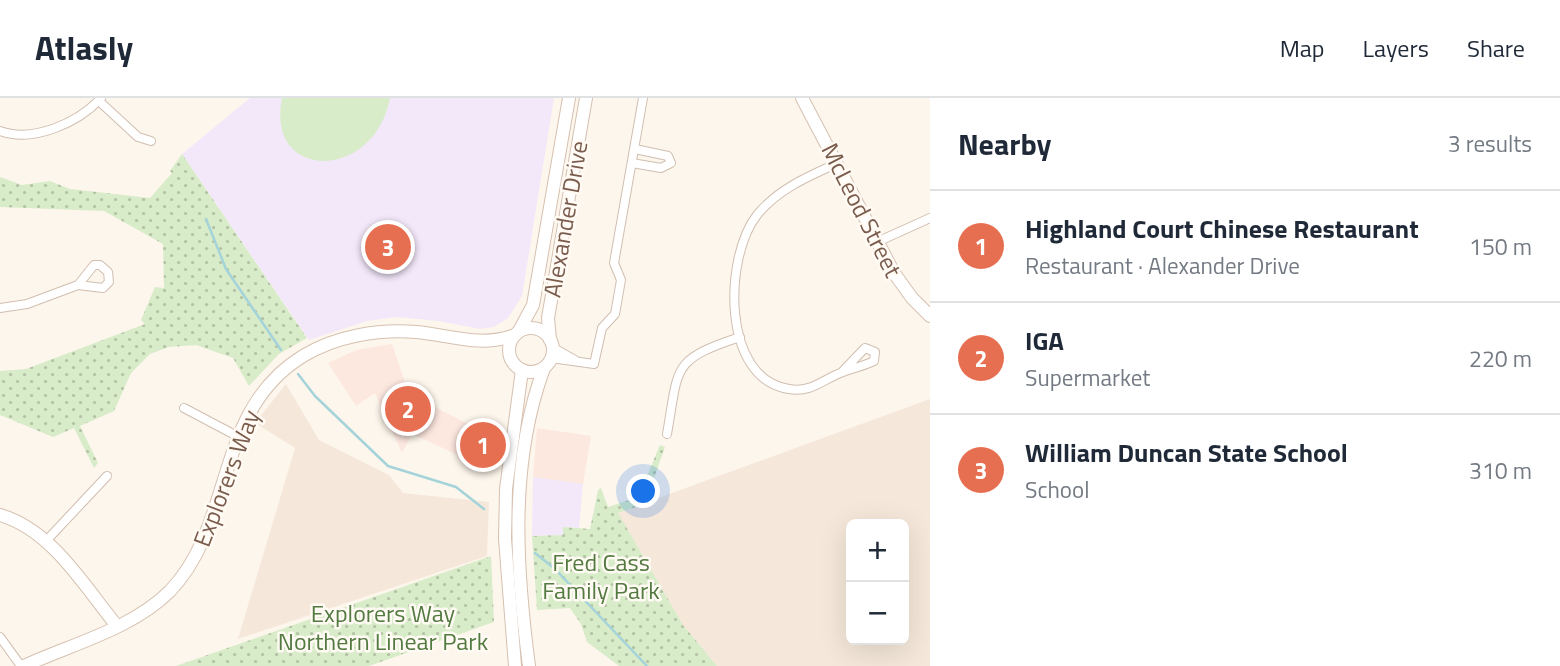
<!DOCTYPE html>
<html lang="en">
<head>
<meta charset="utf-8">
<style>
	:root { --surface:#fff; --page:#f6f6f7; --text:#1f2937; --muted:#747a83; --line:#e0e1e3; --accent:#e76f51 }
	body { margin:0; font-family:"Titillium Web",sans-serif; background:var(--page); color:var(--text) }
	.controls { position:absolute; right:21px; bottom:21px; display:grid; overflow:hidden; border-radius:10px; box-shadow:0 7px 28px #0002 }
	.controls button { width:63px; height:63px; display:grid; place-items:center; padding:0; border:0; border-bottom:2px solid var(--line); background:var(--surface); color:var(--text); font:35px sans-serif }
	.you { position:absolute; left:644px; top:394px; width:24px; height:24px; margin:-18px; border:5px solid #fff; border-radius:50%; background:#1a73e8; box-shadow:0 0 0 10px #1a73e833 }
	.badge { display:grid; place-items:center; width:46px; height:46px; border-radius:50%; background:var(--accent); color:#fff; font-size:23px; font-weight:700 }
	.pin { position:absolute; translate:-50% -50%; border:4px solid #fff; box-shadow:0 2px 7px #0006 }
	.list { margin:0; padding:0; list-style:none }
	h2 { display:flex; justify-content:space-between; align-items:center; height:91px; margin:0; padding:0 28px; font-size:30px }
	h2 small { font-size:23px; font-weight:400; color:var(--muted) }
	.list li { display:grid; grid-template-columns:46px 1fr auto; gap:21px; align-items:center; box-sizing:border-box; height:112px; padding:0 28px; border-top:2px solid var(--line) }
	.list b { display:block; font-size:26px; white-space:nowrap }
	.list p { margin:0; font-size:23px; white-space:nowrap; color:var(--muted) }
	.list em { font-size:23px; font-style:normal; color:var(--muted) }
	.map { position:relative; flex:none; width:930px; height:568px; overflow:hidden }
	header { display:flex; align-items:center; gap:42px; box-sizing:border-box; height:98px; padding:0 35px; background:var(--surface); border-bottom:2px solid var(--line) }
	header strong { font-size:33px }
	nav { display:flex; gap:38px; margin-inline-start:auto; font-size:24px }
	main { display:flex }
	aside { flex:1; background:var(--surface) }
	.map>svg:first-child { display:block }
	.residential { fill:#f5e8da; fill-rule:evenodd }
	.commercial { fill:#fde8e0 }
	.education { fill:#f3e8fa }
	.grass { fill:url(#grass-dots) }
	.garden { fill:#d8ecc9 }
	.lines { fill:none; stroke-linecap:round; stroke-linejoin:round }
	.stream { stroke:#a5d3da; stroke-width:2.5 }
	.street-casing { stroke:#d1beb0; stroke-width:10 }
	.secondary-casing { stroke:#d6c0b0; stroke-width:14 }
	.street { stroke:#fff; stroke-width:8 }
	.secondary { stroke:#fff; stroke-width:12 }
	.labels { text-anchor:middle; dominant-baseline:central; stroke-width:5; stroke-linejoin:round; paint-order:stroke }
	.street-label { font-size:24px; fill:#7a5c4d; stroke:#fffaf3 }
	.park-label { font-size:24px; fill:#537a41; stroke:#fffaf3 }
</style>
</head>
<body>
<header>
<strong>Atlasly</strong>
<nav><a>Map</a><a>Layers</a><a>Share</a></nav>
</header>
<main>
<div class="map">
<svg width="930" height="568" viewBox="0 0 930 568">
	<defs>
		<pattern id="grass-dots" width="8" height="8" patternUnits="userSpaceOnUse" patternTransform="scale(1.75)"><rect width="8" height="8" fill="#d8ecc9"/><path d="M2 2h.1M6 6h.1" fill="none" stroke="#b4c2a5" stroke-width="1.8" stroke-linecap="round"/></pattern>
	</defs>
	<rect width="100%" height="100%" fill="#fdf6ec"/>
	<g class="residential">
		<path d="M286,286L319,342L389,377L403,395L489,404L487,458L238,541L295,350L255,325Z"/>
		<path d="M930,301V568H717L683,527L617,415ZM851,426H904V542H851Z"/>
	</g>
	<g class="commercial">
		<path d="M392,246L409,296L498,341L493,373L412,336L402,355L375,295L356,308L328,265L356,252Z"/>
		<path d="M537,330L591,338L583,386L533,379Z"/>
	</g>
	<g class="education">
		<path d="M250,0H554L522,198L508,220L494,229L480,231L439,223L397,219L367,223L309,242L182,56Z"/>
		<path d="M533,379L583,386L579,430L564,429L563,437L532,438Z"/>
	</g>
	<g class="grass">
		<path d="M182,56L307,240L279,256L249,288L233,260L196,247L169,249L150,256L131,275L114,313L80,328L98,365L94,370L74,330L53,339L0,317V273L26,271L145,226L141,222L155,189L164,190L163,146L104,113L0,109V79L22,87L50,83L70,91L150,100L172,75L170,73Z"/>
		<path d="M660,347L665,349L645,406L618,415L683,527L717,568H619L587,544L581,526L570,510L537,512L532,438L563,437V429L590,431L598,392L601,390L608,409L638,399Z"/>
		<path d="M491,458L494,524L369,568H176Z"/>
	</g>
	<path class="garden" d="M282,0H390C374,84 265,84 282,0Z"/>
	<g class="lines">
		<g class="stream">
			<path d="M206,121L226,171L281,252"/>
			<path d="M298,276L315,298L388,368L456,389L484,411"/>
			<path d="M535,455L555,471L647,568"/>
		</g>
		<g class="street-casing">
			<g id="street">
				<path d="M99,3L138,39L151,43"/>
				<path d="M0,33C33,45 78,25 101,0"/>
				<path d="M632,65L661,70L671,65L668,58L635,51"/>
				<path d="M838,65C809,78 778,91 757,117C724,159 721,281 789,291C812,295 823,281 843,274C853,270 864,268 874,263L875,254L865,250L842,274"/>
				<path d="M877,144L930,120"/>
				<path d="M0,210L27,206L78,187L103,190L109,184L108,174L100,167H94L78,187"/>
				<path d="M552,249L575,262"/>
				<path d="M551,260L594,266L602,230L615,216L621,182L614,165L643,0"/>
				<path d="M184,310L237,338"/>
				<path d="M667,336C679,268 671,262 740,239"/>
				<path d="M46,443L107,378"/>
				<path d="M0,539L21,568"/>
			</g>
		</g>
		<g class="secondary-casing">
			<g id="secondary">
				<path d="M802,0L894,175L912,200L930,218"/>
				<circle cx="531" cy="252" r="22"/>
				<path d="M519,233L533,207L569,0"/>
				<path d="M550,242L548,220L586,0"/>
				<path d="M0,417C52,432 84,488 117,528"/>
				<path d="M24,568C72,546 132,531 170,493C236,424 213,313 303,258C336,238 378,231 416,234C450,237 481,250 515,237"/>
				<path d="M515,568L505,441L506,391L522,272"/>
				<path d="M529,568C516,469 509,365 544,270"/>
			</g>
		</g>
		<use href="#street" class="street"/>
		<use href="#secondary" class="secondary"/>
	</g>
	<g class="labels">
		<g class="street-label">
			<text transform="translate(862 112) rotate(63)">McLeod Street</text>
			<text transform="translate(565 121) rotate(-80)">Alexander Drive</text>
			<text transform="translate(226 380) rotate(-69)">Explorers Way</text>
		</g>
		<g class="park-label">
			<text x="601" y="464">Fred Cass<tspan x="601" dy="28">Family Park</tspan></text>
			<text x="383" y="515">Explorers Way<tspan x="383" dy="28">Northern Linear Park</tspan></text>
		</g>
	</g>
</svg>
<div class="controls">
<button>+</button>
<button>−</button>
</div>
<div class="you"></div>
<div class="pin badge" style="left:483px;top:347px">1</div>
<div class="pin badge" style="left:408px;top:311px">2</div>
<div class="pin badge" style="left:388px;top:149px">3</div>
</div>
<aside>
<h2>Nearby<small>3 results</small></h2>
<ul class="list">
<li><span class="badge">1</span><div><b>Highland Court Chinese Restaurant</b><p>Restaurant · Alexander Drive</p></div><em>150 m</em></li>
<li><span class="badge">2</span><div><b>IGA</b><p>Supermarket</p></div><em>220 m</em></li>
<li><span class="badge">3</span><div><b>William Duncan State School</b><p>School</p></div><em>310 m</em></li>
</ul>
</aside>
</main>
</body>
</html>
